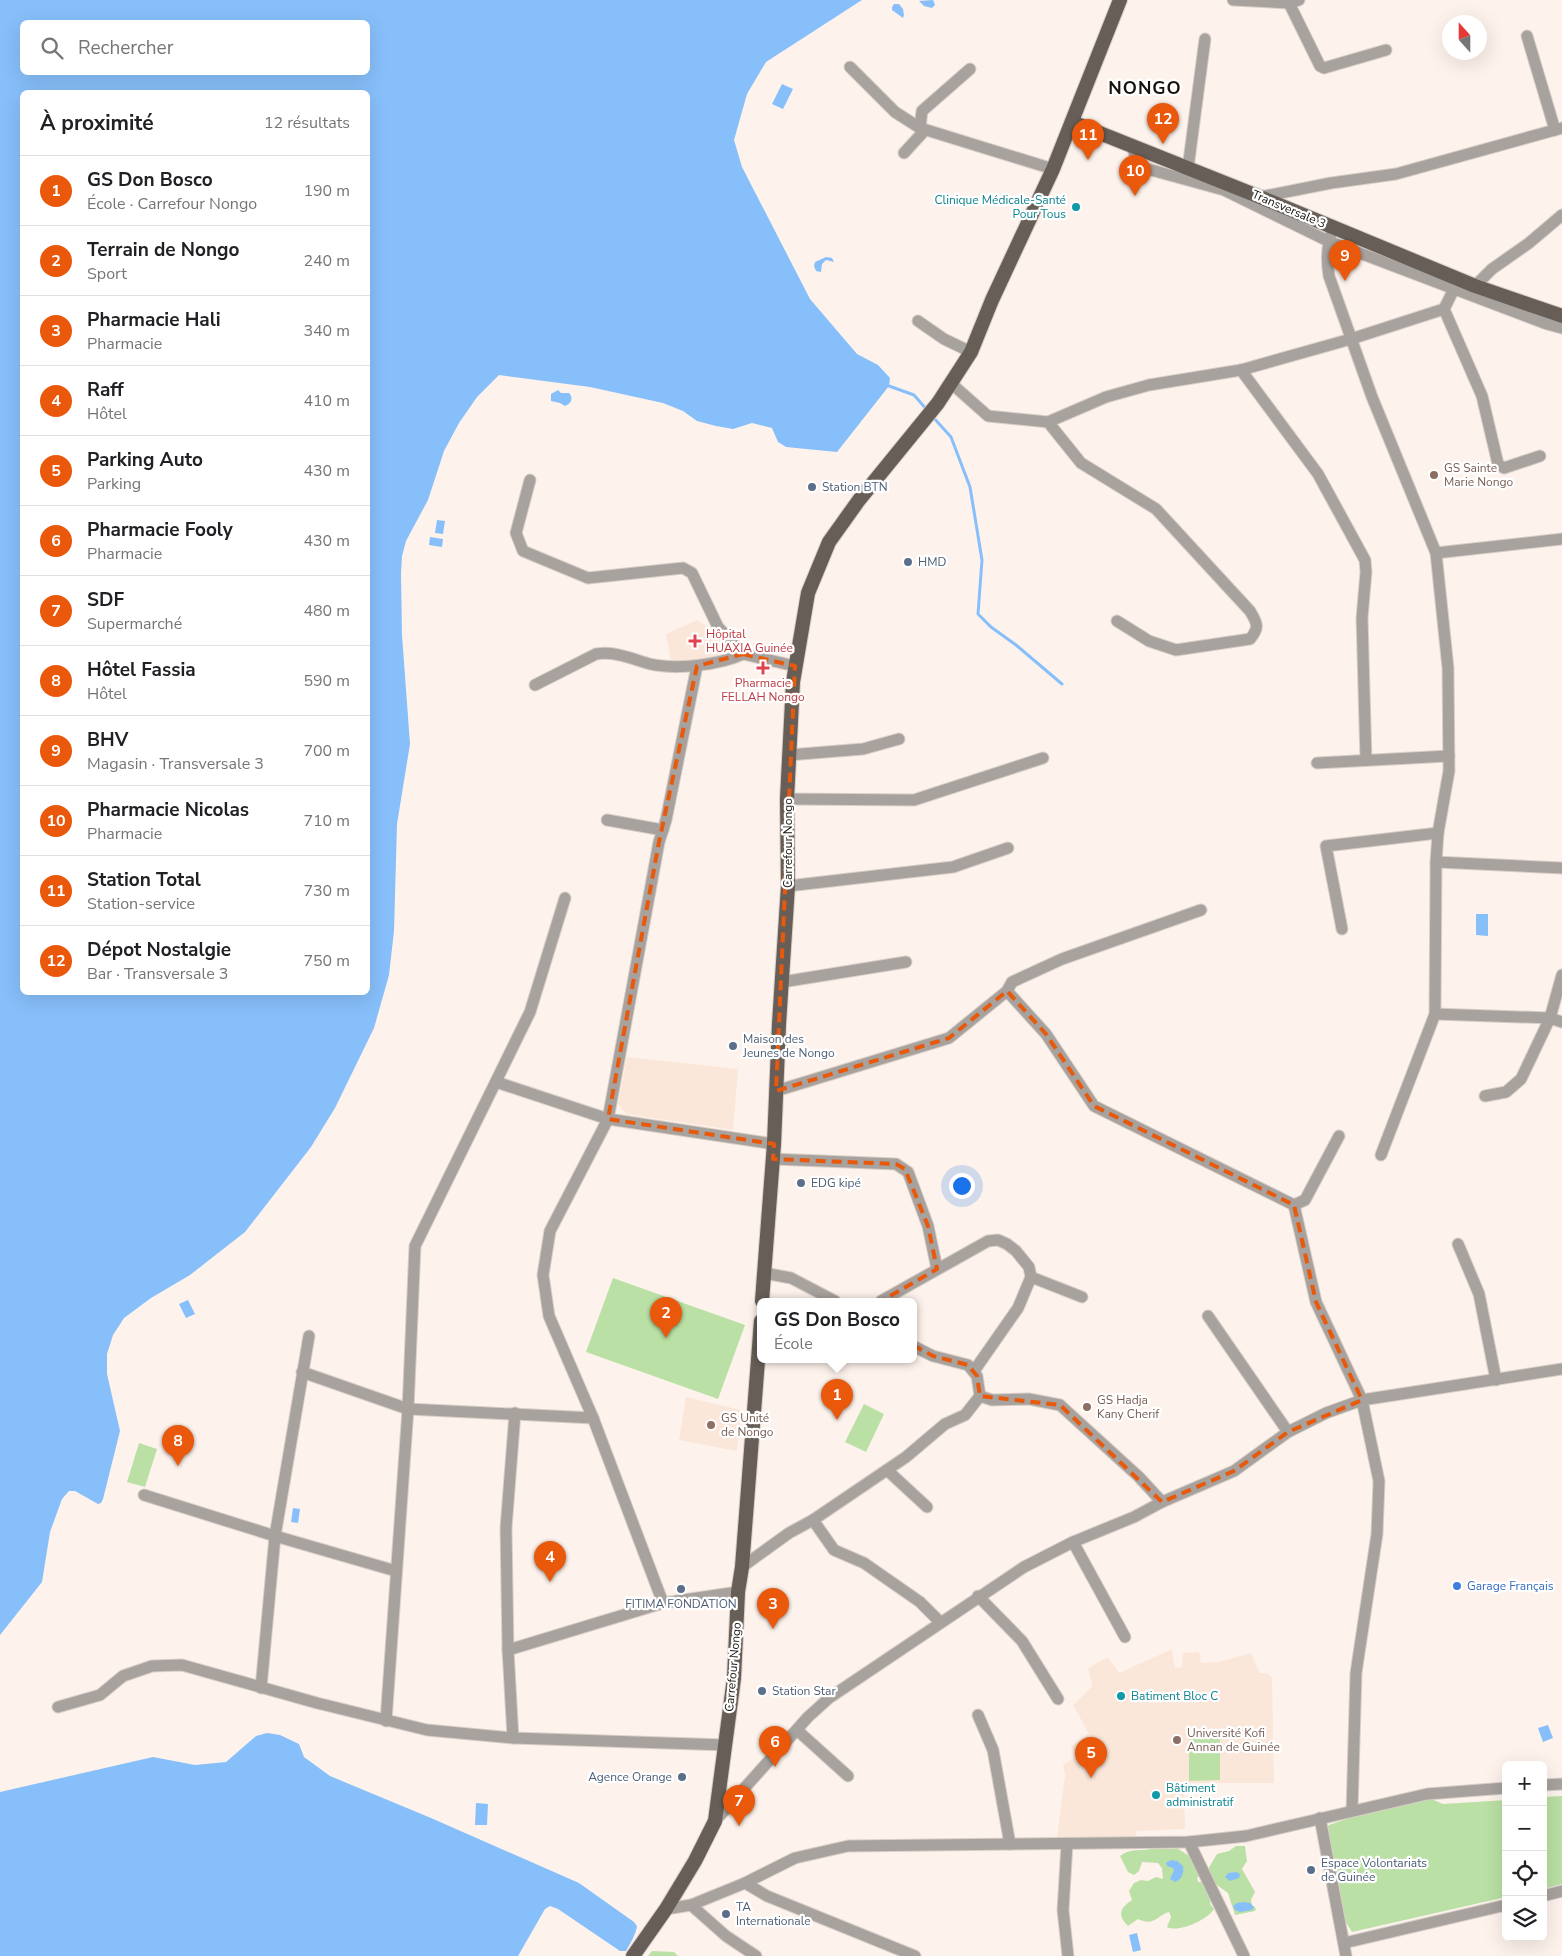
<!DOCTYPE html>
<html lang="fr">
<head>
<meta charset="utf-8">
<style>
	:root { --surface:#fff; --page:#f6f6f6; --text:#202124; --muted:#757577; --line:#e0e0e0; --accent:#ea580c }
	body { margin:0; font-family:"Nunito Sans",sans-serif; background:var(--page); color:var(--text) }
	.controls { position:absolute; right:15px; bottom:15px; display:grid; overflow:hidden; border-radius:8px; box-shadow:0 5px 20px #0002 }
	.controls button { width:45px; height:45px; display:grid; place-items:center; padding:0; border:0; border-bottom:1px solid var(--line); background:var(--surface); color:var(--text); font:25px sans-serif }
	.compass { position:absolute; left:1442px; top:15px; width:45px; height:45px; border-radius:50%; background:var(--surface); box-shadow:0 5px 20px #0002; rotate:339deg }
	.you { position:absolute; left:961px; top:1185px; width:18px; height:18px; margin:-12px; border:4px solid #fff; border-radius:50%; background:#1a73e8; box-shadow:0 0 0 8px #1a73e833 }
	.badge { display:grid; place-items:center; width:32px; height:32px; border-radius:50%; background:var(--accent); color:#fff; font-size:16px; font-weight:700 }
	.pin { position:absolute; translate:-50% -41px; filter:drop-shadow(0 1px 2px #0008) }
	.pin::after { content:''; position:absolute; top:26px; width:18px; height:15px; background:inherit; clip-path:polygon(0 0,100% 0,50% 100%) }
	.popup { position:absolute; left:757px; top:1298px; width:160px; height:65px; box-sizing:border-box; display:grid; place-content:center; border-radius:8px; background:var(--surface); filter:drop-shadow(0 1px 4px #0005); font-size:16px; white-space:nowrap; color:var(--muted) }
	.popup b { font-size:19px; color:var(--text) }
	.popup::after { content:''; position:absolute; left:50%; top:100%; margin-left:-10px; border:10px solid transparent; border-top-color:var(--surface) }
	.list { margin:0; padding:0; list-style:none }
	h2 { display:flex; justify-content:space-between; align-items:center; height:65px; margin:0; padding:0 20px; font-size:21px }
	h2 small { font-size:16px; font-weight:400; color:var(--muted) }
	.list li { display:grid; grid-template-columns:32px 1fr auto; gap:15px; align-items:center; box-sizing:border-box; height:70px; padding:0 20px; border-top:1px solid var(--line) }
	.list b { display:block; font-size:19px; white-space:nowrap }
	.list p { margin:0; font-size:16px; white-space:nowrap; color:var(--muted) }
	.list em { font-size:16px; font-style:normal; color:var(--muted) }
	.icon { flex:none; width:28px; height:28px; fill:none; stroke:currentColor; stroke-width:2; stroke-linecap:round; stroke-linejoin:round }
	.map { position:relative; flex:none; width:1562px; height:1956px; overflow:hidden }
	.search { position:absolute; background:var(--surface); box-shadow:0 5px 20px #0002; left:20px; top:20px; width:350px; height:55px; display:flex; align-items:center; gap:12px; box-sizing:border-box; padding:0 18px; border-radius:8px; color:var(--muted); font-size:19px }
	.panel { position:absolute; background:var(--surface); box-shadow:0 5px 20px #0002; left:20px; top:90px; width:350px; height:905px; border-radius:8px }
	.map>svg:first-child { display:block }
	.built { fill:#fbe7d9 }
	.green { fill:#bae0a5 }
	.water { fill:#87bffa; fill-rule:evenodd }
	.lines { fill:none; stroke-linecap:round; stroke-linejoin:round }
	.stream { stroke:#87bffa; stroke-width:3 }
	.minor-casing { stroke:#d9cfc8; stroke-width:13 }
	.major-casing { stroke:#d9cfc8; stroke-width:16 }
	.minor { stroke:#a7a29e; stroke-width:11 }
	.major { stroke:#665e57; stroke-width:14 }
	.marked { fill:none; stroke:#e8590c; stroke-width:4; stroke-dasharray:10 6; stroke-linejoin:round }
	.culture-dot { fill:#0f9aa8; stroke:#fff; stroke-width:2 }
	.education-dot { fill:#8d6e63; stroke:#fff; stroke-width:2 }
	.service-dot { fill:#5c6f8a; stroke:#fff; stroke-width:2 }
	.health-dot { fill:#e0444e; stroke:#fff; stroke-width:2 }
	.shop-dot { fill:#3f7fe0; stroke:#fff; stroke-width:2 }
	.labels { text-anchor:middle; dominant-baseline:central; stroke-width:4.5; stroke-linejoin:round; paint-order:stroke }
	.culture-label { font-size:12px; fill:#0d838f; stroke:#fff; text-anchor:start }
	.street-label { font-size:12px; fill:#16120e; stroke:#fff }
	.education-label { font-size:12px; fill:#785e54; stroke:#fff; text-anchor:start }
	.service-label { font-size:12px; fill:#4e5e75; stroke:#fff; text-anchor:start }
	.health-label { font-size:12px; fill:#be3a42; stroke:#fff; text-anchor:start }
	.shop-label { font-size:12px; fill:#366cbe; stroke:#fff; text-anchor:start }
	.district-label { font-size:18px; font-weight:bold; letter-spacing:1px; fill:#16120e; stroke:#fff }
</style>
</head>
<body>
<div class="map">
<svg width="1562" height="1956" viewBox="0 0 1562 1956">
	<rect width="100%" height="100%" fill="#fef3ec"/>
	<g class="built">
		<path d="M697,620L717,634L730,648L729,655L689,663L671,661L666,634Z"/>
		<path d="M627,1057L738,1069L733,1130L626,1114L618,1104Z"/>
		<path d="M686,1397L741,1410L737,1451L679,1440Z"/>
		<path d="M1172,1649L1175,1668L1182,1667L1183,1653L1199,1652L1201,1663L1219,1662L1251,1653L1260,1673H1267L1272,1677L1274,1783H1184L1185,1829L1136,1831V1837H1057L1065,1775L1063,1764L1076,1758L1071,1746L1089,1734L1073,1705L1092,1686L1088,1668L1108,1657L1119,1673Z"/>
	</g>
	<g class="green">
		<path d="M613,1278L745,1325L718,1399L586,1352Z"/>
		<path d="M864,1404L884,1414L866,1452L845,1442Z"/>
		<path d="M139,1443L157,1449L145,1487L127,1482Z"/>
		<path d="M1220,1738V1780L1189,1781V1739Z"/>
		<path d="M1562,1796V1884L1543,1889V1797Z"/>
		<path d="M1427,1797L1443,1804L1506,1800V1897L1352,1932L1344,1919L1321,1837L1329,1825L1358,1815L1389,1809L1418,1798Z"/>
		<path d="M1236,1846H1245L1247,1861L1242,1869L1255,1892L1251,1900L1252,1906H1254L1256,1909L1255,1911L1235,1915L1228,1893L1214,1883L1207,1871L1217,1854L1229,1851Z"/>
		<path d="M1155,1848C1163,1848 1168,1850 1177,1848L1194,1859L1200,1875L1197,1878L1198,1882H1203L1212,1896L1210,1904L1214,1909C1207,1920 1179,1933 1167,1927L1171,1917L1169,1912C1158,1915 1154,1927 1138,1919L1128,1926C1117,1915 1120,1908 1132,1900L1129,1891L1134,1883L1141,1880L1148,1881L1156,1877L1163,1879L1162,1868L1158,1863L1142,1862L1139,1871L1134,1875L1128,1872L1120,1856C1132,1847 1143,1852 1155,1848Z"/>
		<path d="M652,1951L674,1952L678,1956H648Z"/>
	</g>
	<g class="water">
		<path d="M0,0H862L766,62L747,94L734,140L742,167L810,299L857,354L878,365L890,378L889,386L837,452L786,447L778,442L772,428L752,423L733,429L716,426L697,421L683,411L663,403L590,387L499,375L477,397L459,423L444,451L428,500L406,541L402,556L401,574L402,635L410,744L397,824L394,931L389,975L374,1028L335,1108L311,1147L245,1232L190,1275L151,1298L124,1318L113,1335L107,1354V1374L120,1431L103,1499L101,1503L98,1504L75,1491H69L62,1499L50,1532L42,1582L0,1635ZM22,22H368V72H22ZM22,92H368V992H22Z"/>
		<path d="M933,0L935,5L932,8L924,6L919,1Z"/>
		<path d="M894,4H899L903,9L904,15L903,18L892,10V7Z"/>
		<path d="M782,84L793,89L783,109L772,104Z"/>
		<path d="M826,257L832,258L834,262L826,260L822,264L821,272L816,271L814,266L815,262Z"/>
		<path d="M558,390L561,393H569C574,398 571,404 565,406L560,403L551,401V394Z"/>
		<path d="M437,520L445,521L443,534L435,533Z"/>
		<path d="M430,537L443,539L442,547L429,545Z"/>
		<path d="M1476,914H1488V936L1476,935Z"/>
		<path d="M188,1300L195,1314L186,1318L179,1304Z"/>
		<path d="M293,1508L300,1509L298,1523L291,1522Z"/>
		<path d="M1548,1725L1553,1738L1543,1742L1538,1728Z"/>
		<path d="M267,1733L280,1735L299,1744L304,1757L330,1776L431,1818L579,1883L634,1922L637,1926C636,1934 630,1944 626,1951H620L558,1909L550,1906L545,1909L518,1956H0V1792L153,1757L195,1765L226,1762L256,1736Z"/>
		<path d="M476,1803L488,1804L487,1825H475Z"/>
		<path d="M1171,1860L1177,1861L1183,1866C1184,1874 1182,1879 1175,1882L1170,1879L1174,1871L1173,1868L1167,1866L1166,1863Z"/>
		<path d="M1236,1872L1240,1874L1239,1878L1230,1881L1225,1877L1228,1873Z"/>
		<path d="M1243,1902L1250,1903L1254,1907L1252,1910L1240,1912L1235,1910L1233,1906L1237,1903Z"/>
		<path d="M1137,1933L1141,1950L1133,1952L1129,1935Z"/>
	</g>
	<g class="lines">
		<g class="stream">
			<path d="M889,386L914,395L928,411"/>
			<path d="M932,416L951,437L970,487L982,560L978,614L991,627L1016,645L1062,684"/>
		</g>
		<g class="minor-casing">
			<g id="minor">
				<path d="M1233,0L1289,3L1299,0"/>
				<path d="M1289,3L1320,66L1324,68L1386,50"/>
				<path d="M1527,36L1555,130"/>
				<path d="M850,67L895,112L920,128"/>
				<path d="M970,69L922,111L920,128L1053,169"/>
				<path d="M1131,145L1139,164L1144,168L1224,190L1328,241L1547,324L1562,328"/>
				<path d="M904,153L925,130"/>
				<path d="M1188,168L1205,39"/>
				<path d="M1260,197L1331,183L1396,174L1562,128"/>
				<path d="M1333,228C1327,244 1326,259 1329,276L1372,397L1436,553L1448,668L1449,771L1438,833L1436,862L1435,1014L1381,1155"/>
				<path d="M1475,286L1492,269L1529,243L1562,215"/>
				<path d="M1444,309L1482,396L1498,464L1504,468L1540,456"/>
				<path d="M918,321L944,339L971,352"/>
				<path d="M1241,370L1318,474L1365,560L1366,572L1362,618L1366,760"/>
				<path d="M952,384L988,416L1048,422L1081,463L1156,509L1250,611C1257,623 1260,627 1250,639L1176,650L1149,641L1117,621"/>
				<path d="M1048,422L1106,397L1149,385L1241,370L1351,339L1444,309L1454,289"/>
				<path d="M530,480L516,533L523,551L588,578L683,568L692,573L718,627L743,654L795,666"/>
				<path d="M1436,553L1562,539"/>
				<path d="M535,685L596,654C615,651 632,659 650,664C676,670 719,665 743,654"/>
				<path d="M789,755L863,749L899,739"/>
				<path d="M1317,763L1449,756"/>
				<path d="M787,799L914,800L1043,758"/>
				<path d="M607,820L663,830"/>
				<path d="M1436,862L1562,868"/>
				<path d="M788,886L953,867L1008,848"/>
				<path d="M1342,929L1326,846L1438,833"/>
				<path d="M782,982L906,962"/>
				<path d="M1007,991L1046,1034L1094,1106L1294,1205L1316,1302L1362,1400L1379,1481L1377,1534L1356,1673L1352,1810"/>
				<path d="M1435,1014L1550,1018L1562,1022"/>
				<path d="M496,1082L608,1119L774,1144"/>
				<path d="M776,1091L949,1038L1007,991L1012,982L1062,959L1201,910"/>
				<path d="M1485,1096L1506,1092L1521,1079L1550,1018L1562,975"/>
				<path d="M773,1159L896,1164L908,1172L928,1226L937,1269"/>
				<path d="M1294,1205L1305,1200L1339,1136"/>
				<path d="M1458,1244L1479,1294L1496,1380"/>
				<path d="M764,1273L791,1278L835,1301"/>
				<path d="M1031,1277L1082,1297"/>
				<path d="M881,1301L988,1241L998,1240L1007,1244L1016,1251L1029,1267L1031,1277L1018,1308L974,1371"/>
				<path d="M1208,1316L1288,1432"/>
				<path d="M302,1372L408,1409L593,1418"/>
				<path d="M980,1396L992,1400L1029,1399L1060,1405L1139,1477L1162,1502"/>
				<path d="M887,1470L927,1507"/>
				<path d="M144,1495L275,1536L396,1571"/>
				<path d="M813,1520L834,1550L864,1563L920,1602L940,1622"/>
				<path d="M1073,1542L1125,1637"/>
				<path d="M742,1567L789,1533L813,1520L906,1457L945,1424L965,1415L980,1396L977,1376L968,1365L933,1356L913,1346"/>
				<path d="M978,1596L1022,1641L1058,1699"/>
				<path d="M663,1603L593,1418L549,1316L543,1275L550,1231L608,1119L659,842L666,820L697,666"/>
				<path d="M508,1650L663,1603L738,1592"/>
				<path d="M261,1688L275,1536L309,1336"/>
				<path d="M58,1707L100,1695L123,1676L152,1666L182,1665L317,1703L427,1730L513,1738L726,1745"/>
				<path d="M978,1715L993,1750L1010,1844"/>
				<path d="M386,1721L408,1409L415,1246L530,1012L565,898"/>
				<path d="M797,1730L848,1776"/>
				<path d="M513,1738L508,1650L506,1528L515,1413"/>
				<path d="M1543,1785L1562,1784"/>
				<path d="M1320,1818L1346,1956"/>
				<path d="M715,1821L808,1717L829,1698L1024,1567L1073,1542L1134,1517L1162,1502L1234,1471L1288,1432L1326,1413L1362,1400L1562,1369"/>
				<path d="M1189,1842L1244,1956"/>
				<path d="M1067,1844L1063,1910L1068,1956"/>
				<path d="M745,1883L767,1896L915,1956"/>
				<path d="M1543,1896L1562,1891"/>
				<path d="M691,1905L726,1936L756,1956"/>
				<path d="M666,1909L691,1905L745,1883L795,1858L848,1846L1189,1842L1246,1836L1427,1794L1506,1788"/>
				<path d="M1344,1943L1506,1905"/>
			</g>
		</g>
		<g class="major-casing">
			<g id="major">
				<path d="M1072,122L1260,197L1475,286L1562,316"/>
				<path d="M762,1301L774,1144L779,1024L788,886L787,799L793,682L808,593L829,542L859,500L938,403L971,352L992,300L1053,169L1120,0"/>
				<path d="M633,1956L666,1909L695,1861L715,1821L734,1678L738,1592L742,1567L761,1321"/>
			</g>
		</g>
		<use href="#minor" class="minor"/>
		<use href="#major" class="major"/>
	</g>
	<path class="marked" d="M743,654L795,666L776,1091L949,1038L1007,991L1046,1034L1094,1106L1294,1205L1316,1302L1362,1400L1288,1432L1234,1471L1162,1502L1060,1405L980,1396L977,1376L968,1365L933,1356L857,1315L937,1269L928,1226L905,1169L896,1164L773,1159L774,1144L608,1119L659,842L697,666Z"/>
	<g class="culture-dot">
		<circle cx="1076" cy="207" r="5"/>
		<circle cx="1121" cy="1696" r="5"/>
		<circle cx="1156" cy="1795" r="5"/>
	</g>
	<g class="education-dot">
		<circle cx="1434" cy="475" r="5"/>
		<circle cx="1087" cy="1407" r="5"/>
		<circle cx="711" cy="1425" r="5"/>
		<circle cx="1177" cy="1740" r="5"/>
	</g>
	<g class="service-dot">
		<circle cx="812" cy="487" r="5"/>
		<circle cx="908" cy="562" r="5"/>
		<circle cx="733" cy="1046" r="5"/>
		<circle cx="801" cy="1183" r="5"/>
		<circle cx="681" cy="1589" r="5"/>
		<circle cx="762" cy="1691" r="5"/>
		<circle cx="682" cy="1777" r="5"/>
		<circle cx="1311" cy="1870" r="5"/>
		<circle cx="726" cy="1914" r="5"/>
	</g>
	<g class="health-dot">
		<path d="M692.5 633.5h5v5h5v5h-5v5h-5v-5h-5v-5h5z"/>
		<path d="M760.5 660.5h5v5h5v5h-5v5h-5v-5h-5v-5h5z"/>
	</g>
	<circle class="shop-dot" cx="1457" cy="1586" r="5"/>
	<g class="labels">
		<g class="culture-label">
			<text x="1066" y="200" text-anchor="end">Clinique Médicale-Santé<tspan x="1066" dy="14">Pour Tous</tspan></text>
			<text x="1131" y="1696">Batiment Bloc C</text>
			<text x="1166" y="1788">Bâtiment<tspan x="1166" dy="14">administratif</tspan></text>
		</g>
		<g class="street-label">
			<text transform="translate(1289 209) rotate(23)">Transversale 3</text>
			<text transform="translate(788 843) rotate(-90)">Carrefour Nongo</text>
			<text transform="translate(733 1667) rotate(-85)">Carrefour Nongo</text>
		</g>
		<g class="education-label">
			<text x="1444" y="468">GS Sainte<tspan x="1444" dy="14">Marie Nongo</tspan></text>
			<text x="1097" y="1400">GS Hadja<tspan x="1097" dy="14">Kany Cherif</tspan></text>
			<text x="721" y="1418">GS Unité<tspan x="721" dy="14">de Nongo</tspan></text>
			<text x="1187" y="1733">Université Kofi<tspan x="1187" dy="14">Annan de Guinée</tspan></text>
		</g>
		<g class="service-label">
			<text x="822" y="487">Station BTN</text>
			<text x="918" y="562">HMD</text>
			<text x="743" y="1039">Maison des<tspan x="743" dy="14">Jeunes de Nongo</tspan></text>
			<text x="811" y="1183">EDG kipé</text>
			<text x="681" y="1604" text-anchor="middle">FITIMA FONDATION</text>
			<text x="772" y="1691">Station Star</text>
			<text x="672" y="1777" text-anchor="end">Agence Orange</text>
			<text x="1321" y="1863">Espace Volontariats<tspan x="1321" dy="14">de Guinée</tspan></text>
			<text x="736" y="1907">TA<tspan x="736" dy="14">Internationale</tspan></text>
		</g>
		<g class="health-label">
			<text x="706" y="634">Hôpital<tspan x="706" dy="14">HUAXIA Guinée</tspan></text>
			<text x="763" y="683" text-anchor="middle">Pharmacie<tspan x="763" dy="14">FELLAH Nongo</tspan></text>
		</g>
		<g class="shop-label">
			<text x="1467" y="1586">Garage Français</text>
		</g>
		<g class="district-label">
			<text x="1145" y="88">NONGO</text>
		</g>
	</g>
</svg>
<div class="controls">
<button>+</button>
<button>−</button>
<button><svg class="icon" aria-label="locate" viewBox="0 0 24 24"><circle cx="12" cy="12" r="6"/><path d="M12 2v4M12 18v4M2 12h4M18 12h4"/></svg></button>
<button><svg class="icon" aria-label="layers" viewBox="0 0 24 24"><path d="M12 4l9 5-9 5-9-5zM3 14l9 5 9-5"/></svg></button>
</div>
<svg class="compass" viewBox="-18 -18 36 36"><path d="M0-13l5 13h-10z" fill="#e53935"/><path d="M0 13l5-13h-10z" fill="#757577"/></svg>
<div class="you"></div>
<div class="pin badge" style="left:837px;top:1420px">1</div>
<div class="popup"><b>GS Don Bosco</b>École</div>
<div class="pin badge" style="left:666px;top:1338px">2</div>
<div class="pin badge" style="left:773px;top:1629px">3</div>
<div class="pin badge" style="left:550px;top:1582px">4</div>
<div class="pin badge" style="left:1091px;top:1778px">5</div>
<div class="pin badge" style="left:775px;top:1767px">6</div>
<div class="pin badge" style="left:739px;top:1826px">7</div>
<div class="pin badge" style="left:178px;top:1466px">8</div>
<div class="pin badge" style="left:1345px;top:281px">9</div>
<div class="pin badge" style="left:1135px;top:196px">10</div>
<div class="pin badge" style="left:1088px;top:160px">11</div>
<div class="pin badge" style="left:1163px;top:144px">12</div>
<div class="search"><svg class="icon" aria-label="search" viewBox="0 0 24 24"><circle cx="10" cy="10" r="6"/><path d="M15 15l6 6"/></svg>Rechercher</div>
<section class="panel">
<h2>À proximité<small>12 résultats</small></h2>
<ul class="list">
<li><span class="badge">1</span><div><b>GS Don Bosco</b><p>École · Carrefour Nongo</p></div><em>190 m</em></li>
<li><span class="badge">2</span><div><b>Terrain de Nongo</b><p>Sport</p></div><em>240 m</em></li>
<li><span class="badge">3</span><div><b>Pharmacie Hali</b><p>Pharmacie</p></div><em>340 m</em></li>
<li><span class="badge">4</span><div><b>Raff</b><p>Hôtel</p></div><em>410 m</em></li>
<li><span class="badge">5</span><div><b>Parking Auto</b><p>Parking</p></div><em>430 m</em></li>
<li><span class="badge">6</span><div><b>Pharmacie Fooly</b><p>Pharmacie</p></div><em>430 m</em></li>
<li><span class="badge">7</span><div><b>SDF</b><p>Supermarché</p></div><em>480 m</em></li>
<li><span class="badge">8</span><div><b>Hôtel Fassia</b><p>Hôtel</p></div><em>590 m</em></li>
<li><span class="badge">9</span><div><b>BHV</b><p>Magasin · Transversale 3</p></div><em>700 m</em></li>
<li><span class="badge">10</span><div><b>Pharmacie Nicolas</b><p>Pharmacie</p></div><em>710 m</em></li>
<li><span class="badge">11</span><div><b>Station Total</b><p>Station-service</p></div><em>730 m</em></li>
<li><span class="badge">12</span><div><b>Dépot Nostalgie</b><p>Bar · Transversale 3</p></div><em>750 m</em></li>
</ul>
</section>
</div>
</body>
</html>
